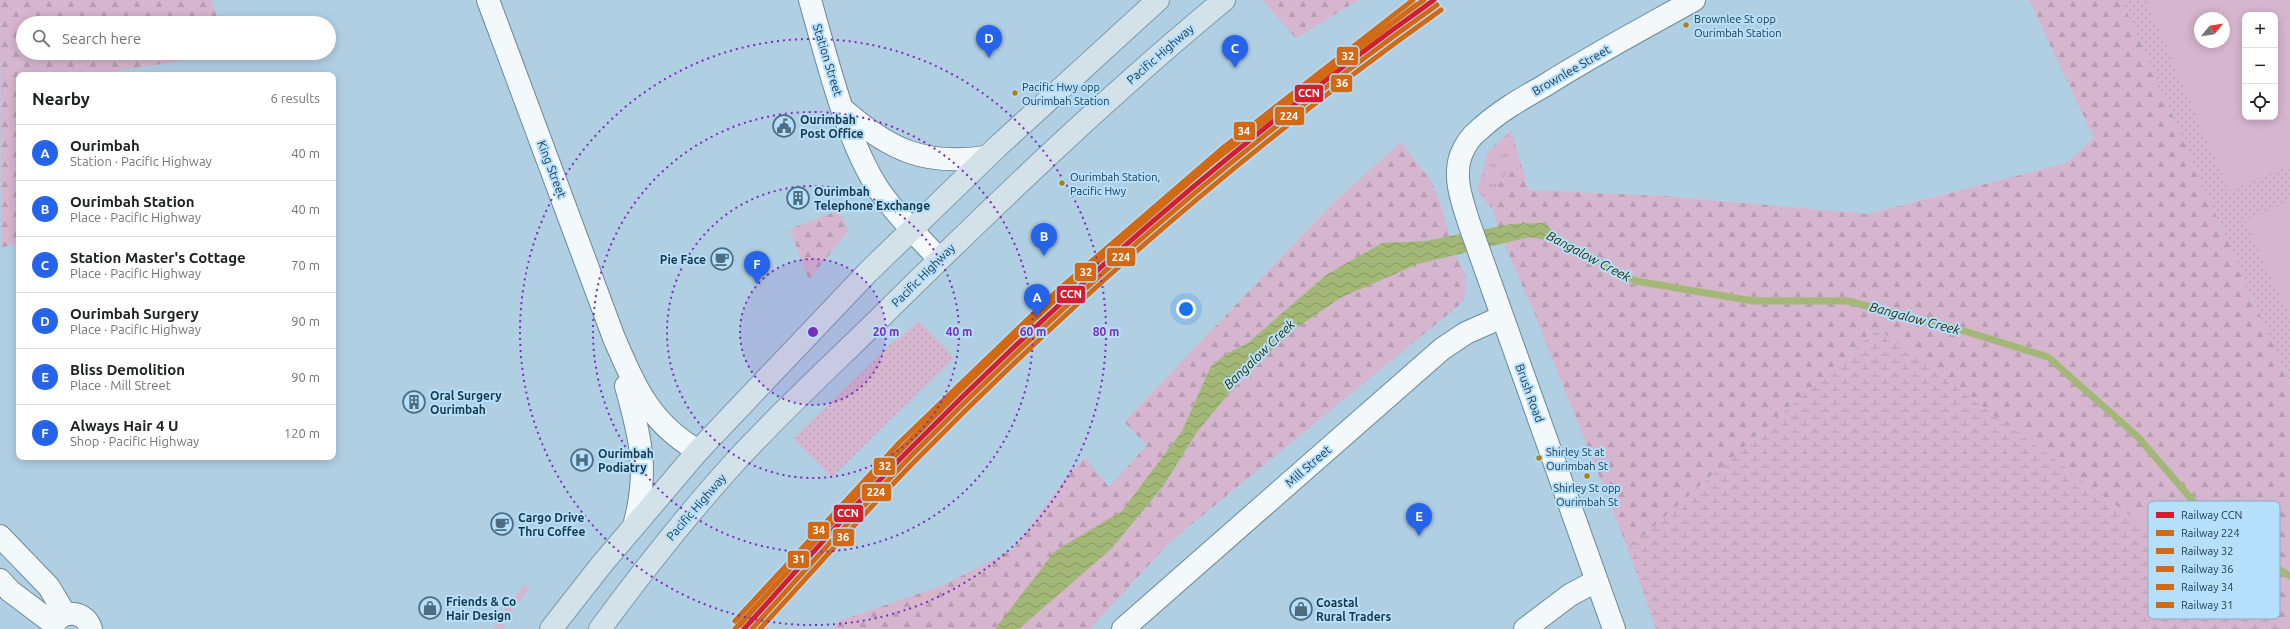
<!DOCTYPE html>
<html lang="en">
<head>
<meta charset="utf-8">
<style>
	:root { --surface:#fff; --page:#f6f6f6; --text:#202124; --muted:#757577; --line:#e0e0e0; --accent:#2563eb }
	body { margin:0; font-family:Ubuntu,sans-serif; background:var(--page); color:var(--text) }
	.controls { position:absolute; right:12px; top:12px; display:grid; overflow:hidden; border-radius:8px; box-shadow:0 2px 10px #0003 }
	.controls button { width:36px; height:36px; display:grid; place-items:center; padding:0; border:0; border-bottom:1px solid var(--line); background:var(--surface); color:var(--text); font:20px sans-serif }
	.compass { position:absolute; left:2194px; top:12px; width:36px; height:36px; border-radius:50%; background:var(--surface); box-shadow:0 2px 10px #0003; rotate:60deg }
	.you { position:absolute; left:1186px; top:309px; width:14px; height:14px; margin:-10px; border:3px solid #fff; border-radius:50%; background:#1a73e8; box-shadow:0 0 0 6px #1a73e833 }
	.badge { display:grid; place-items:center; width:26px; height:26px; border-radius:50%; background:var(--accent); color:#fff; font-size:13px; font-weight:700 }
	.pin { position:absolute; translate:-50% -33px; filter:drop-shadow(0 1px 2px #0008) }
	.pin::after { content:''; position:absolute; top:21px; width:14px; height:12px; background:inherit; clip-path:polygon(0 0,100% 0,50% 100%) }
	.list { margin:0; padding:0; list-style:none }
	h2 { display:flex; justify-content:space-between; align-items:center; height:52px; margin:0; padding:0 16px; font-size:17px }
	h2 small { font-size:13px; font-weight:400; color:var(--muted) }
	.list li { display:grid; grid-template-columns:26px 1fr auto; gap:12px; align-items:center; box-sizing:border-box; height:56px; padding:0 16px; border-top:1px solid var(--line) }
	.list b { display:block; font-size:15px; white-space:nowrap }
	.list p { margin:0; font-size:13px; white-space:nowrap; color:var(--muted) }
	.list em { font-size:13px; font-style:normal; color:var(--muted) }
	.icon { flex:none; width:22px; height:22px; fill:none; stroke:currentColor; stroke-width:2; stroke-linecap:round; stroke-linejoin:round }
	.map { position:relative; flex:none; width:2290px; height:629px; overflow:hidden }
	.search { position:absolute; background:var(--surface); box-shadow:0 2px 10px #0003; left:16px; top:16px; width:320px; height:44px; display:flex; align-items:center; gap:10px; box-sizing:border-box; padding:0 14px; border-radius:22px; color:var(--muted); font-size:15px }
	.panel { position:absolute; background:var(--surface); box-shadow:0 2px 10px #0003; left:16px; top:72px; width:320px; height:388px; border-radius:8px }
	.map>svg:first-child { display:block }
	.grass { fill:url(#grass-tufts) }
	.forest { fill:url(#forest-firs) }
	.wetland { fill:url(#wetland-marsh) }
	.park { fill:url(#park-dots); fill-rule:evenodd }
	.garden { fill:#d6b5ce; fill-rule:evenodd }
	.water { fill:url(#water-waves) }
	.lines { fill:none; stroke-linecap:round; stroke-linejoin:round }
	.stream { stroke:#a3b877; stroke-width:7 }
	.minor-casing { stroke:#6a8999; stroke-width:24 }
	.tertiary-casing { stroke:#6a8999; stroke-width:24 }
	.primary-casing { stroke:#7a9bad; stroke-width:24 }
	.minor { stroke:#f3f8fb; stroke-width:22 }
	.tertiary { stroke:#f3f8fb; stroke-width:22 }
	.primary { stroke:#d3e1e9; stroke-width:22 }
	.rail-1-casing { stroke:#b5dffb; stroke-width:8 }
	.rail-2-casing { stroke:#b5dffb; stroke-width:8 }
	.rail-3-casing { stroke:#b5dffb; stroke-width:8 }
	.rail-4-casing { stroke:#b5dffb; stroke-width:8 }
	.rail-5-casing { stroke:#b5dffb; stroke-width:8 }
	.rail-6-casing { stroke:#b5dffb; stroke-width:8 }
	.rail-1 { stroke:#d11f2f; stroke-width:5 }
	.rail-2 { stroke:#d16915; stroke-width:5 }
	.rail-3 { stroke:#d16915; stroke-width:5 }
	.rail-4 { stroke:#d16915; stroke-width:5 }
	.rail-5 { stroke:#d16915; stroke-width:5 }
	.rail-6 { stroke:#d16915; stroke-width:5 }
	.ring { fill:none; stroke:#7b2cbf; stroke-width:2; stroke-dasharray:2 4 }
	.bus-dot { fill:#a9801a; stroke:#b5dffb; stroke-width:1.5 }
	.labels { text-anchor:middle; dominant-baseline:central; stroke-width:4; stroke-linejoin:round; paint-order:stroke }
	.bus-label { font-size:11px; fill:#19384a; stroke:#b5dffb; text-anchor:start }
	.street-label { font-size:12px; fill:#19384a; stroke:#b5dffb }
	.poi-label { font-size:12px; font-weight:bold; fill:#19384a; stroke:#b5dffb; text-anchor:start }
	.water-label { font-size:13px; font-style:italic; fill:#2b3005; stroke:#b5dffb }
	.key { fill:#b5dffb; stroke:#86adc6; stroke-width:1 }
	.key-label { font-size:11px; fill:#19384a }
	.centre { fill:#7b2cbf; stroke:#b5dffb; stroke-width:2 }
	.ring-label { font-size:12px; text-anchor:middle; font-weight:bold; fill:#7b2cbf; stroke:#b5dffb; stroke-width:4; stroke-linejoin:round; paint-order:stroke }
	.line-badge { stroke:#b5dffb; stroke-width:1.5 }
	.badge-label { font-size:11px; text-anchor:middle; font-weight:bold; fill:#fff }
</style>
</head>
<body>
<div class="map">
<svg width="2290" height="629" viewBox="0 0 2290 629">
	<defs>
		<pattern id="grass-tufts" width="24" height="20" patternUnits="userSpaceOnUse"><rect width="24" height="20" fill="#d6b5ce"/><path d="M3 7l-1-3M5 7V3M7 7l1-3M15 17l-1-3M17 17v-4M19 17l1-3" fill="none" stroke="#b79cb2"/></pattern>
		<pattern id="forest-firs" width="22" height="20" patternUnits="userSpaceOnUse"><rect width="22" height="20" fill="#d6b5ce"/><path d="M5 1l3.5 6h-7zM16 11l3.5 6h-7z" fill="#b79cb2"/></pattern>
		<pattern id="wetland-marsh" width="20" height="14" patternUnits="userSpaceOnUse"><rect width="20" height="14" fill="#d6b5ce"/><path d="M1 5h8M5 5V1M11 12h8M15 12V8" fill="none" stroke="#b79cb2"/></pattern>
		<pattern id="park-dots" width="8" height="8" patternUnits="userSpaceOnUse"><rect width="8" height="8" fill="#d6b5ce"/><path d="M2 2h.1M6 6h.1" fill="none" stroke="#b79cb2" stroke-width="1.8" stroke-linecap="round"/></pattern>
		<pattern id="water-waves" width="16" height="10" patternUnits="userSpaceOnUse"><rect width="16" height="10" fill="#a3b877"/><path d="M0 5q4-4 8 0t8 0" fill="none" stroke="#849764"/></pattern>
	</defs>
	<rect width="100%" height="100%" fill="#b0cfe3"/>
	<path class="grass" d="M1511,130L1519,156L1499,183L1492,210L1477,190L1488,152Z"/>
	<g class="forest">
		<path d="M0,0H211L220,23H23V53H231L92,75H19V243L1,248Z"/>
		<path d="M1262,0H1359L1296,38Z"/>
		<path d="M2029,0H2122L2290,383V629H2283L1878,329L1628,549L1535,315L1504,243L1531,237L1568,244L1511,224L1498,227C1486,195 1500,181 1519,156L1528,190L1664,196L1868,214L2067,163L2094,138Z"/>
		<path d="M1401,142L1431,181L1438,197L1450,237L1425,241L1382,243L1326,275L1248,343L1228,353L1211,366L1182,431L1166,453L1113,547L1164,485L1197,432L1236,385L1288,334L1340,298L1418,264L1456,255L1466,277L1464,301L1170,542L1090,629H833L839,621L944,585L1013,549L1073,469L1085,458L1109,487L1147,445L1124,422L1333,203Z"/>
		<path d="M840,210L848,231L809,280L790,229Z"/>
	</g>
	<path class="wetland" d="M1878,329L2283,629H1656L1628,549Z"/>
	<g class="park">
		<path d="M2122,0H2290V383ZM2245,15H2275V117H2245ZM2200,18H2224V42H2200Z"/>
		<path d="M919,321L954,358L832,477L793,439L891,344Z"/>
	</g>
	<g class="garden">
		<path d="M2146,0H2290V165L2229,191ZM2245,15H2275V117H2245ZM2200,18H2224V42H2200Z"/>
		<path d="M2290,200V316L2245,221Z"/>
		<path d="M525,584L529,589L506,618L502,613Z"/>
		<path d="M494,612L505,627L504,629H493L496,625Z"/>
	</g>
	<path class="water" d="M1544,223L1569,245L1530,237L1418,264L1340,298L1288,334L1236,385L1197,432L1164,485L1112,548L1019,629H995L1055,551L1122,511L1182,431L1211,366L1228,353L1248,343L1326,275L1382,243L1426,241L1511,224Z"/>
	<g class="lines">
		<path class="stream" d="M1561,241L1636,281L1753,301H1848L1961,330L2048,357L2138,437L2224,537L2290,576"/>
		<g class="minor-casing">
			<g id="minor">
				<path d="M488,0L614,338C636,388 649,422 698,451"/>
				<path d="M810,0C827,59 846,140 879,190C896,215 919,237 939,259"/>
				<path d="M845,111C890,150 925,166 986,157"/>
				<path d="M626,386C641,440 649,471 634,526"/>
				<path d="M0,536L49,587L65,614"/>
				<path d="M0,580L10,591L54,624"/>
				<path d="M55,623C65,608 86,612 91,629"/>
				<path d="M1123,629L1442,349L1466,333L1502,317"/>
				<path d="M1525,629L1570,595L1596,581"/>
			</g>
		</g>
		<g class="tertiary-casing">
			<path id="tertiary" d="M1614,629L1469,223C1462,201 1453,177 1461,155C1465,145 1471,136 1479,130C1498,112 1521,99 1544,86C1593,55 1644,28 1694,0"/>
		</g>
		<g class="primary-casing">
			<g id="primary">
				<path d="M551,629L602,564L698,451L868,272L997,147L1158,0"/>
				<path d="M600,629C642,572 686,516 734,463C785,407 842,356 896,302C1002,198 1109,95 1224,0"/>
			</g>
		</g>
		<use href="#minor" class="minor"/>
		<use href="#tertiary" class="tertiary"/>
		<use href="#primary" class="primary"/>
		<g class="rail-1-casing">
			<path id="rail-1" d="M744,629C799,568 852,507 910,449C1071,286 1247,133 1434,0"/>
		</g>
		<g class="rail-2-casing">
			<path id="rail-2" d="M752,629C805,570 858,511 913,454C1075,290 1250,138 1437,5"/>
		</g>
		<g class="rail-3-casing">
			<path id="rail-3" d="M740,625C794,565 847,504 904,447C1063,284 1238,132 1424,0"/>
		</g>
		<g class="rail-4-casing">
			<path id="rail-4" d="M760,629C812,572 863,514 917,459C1078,295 1254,143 1441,10"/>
		</g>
		<g class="rail-5-casing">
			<path id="rail-5" d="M735,621L900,442L1058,290L1224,147L1413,0"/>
		</g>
		<g class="rail-6-casing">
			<path id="rail-6" d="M735,629L887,463L970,379L1056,298L1210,164L1416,5"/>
		</g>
		<use href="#rail-1" class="rail-1"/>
		<use href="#rail-2" class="rail-2"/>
		<use href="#rail-3" class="rail-3"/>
		<use href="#rail-4" class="rail-4"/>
		<use href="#rail-5" class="rail-5"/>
		<use href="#rail-6" class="rail-6"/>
	</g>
	<circle cx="813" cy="332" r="73" fill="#7b2cbf" fill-opacity=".12"/>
	<g class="ring">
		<circle cx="813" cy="332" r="73"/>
		<circle cx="813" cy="332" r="146"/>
		<circle cx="813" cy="332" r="220"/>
		<circle cx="813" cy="332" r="293"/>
	</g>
	<defs>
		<g id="civic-ring" transform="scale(1.15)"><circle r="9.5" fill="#b5dffb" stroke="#4e6d80" stroke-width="1.5"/><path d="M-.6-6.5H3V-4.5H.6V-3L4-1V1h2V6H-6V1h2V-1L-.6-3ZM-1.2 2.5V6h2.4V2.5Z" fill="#4e6d80"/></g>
		<g id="building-ring" transform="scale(1.15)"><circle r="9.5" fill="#b5dffb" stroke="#4e6d80" stroke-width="1.5"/><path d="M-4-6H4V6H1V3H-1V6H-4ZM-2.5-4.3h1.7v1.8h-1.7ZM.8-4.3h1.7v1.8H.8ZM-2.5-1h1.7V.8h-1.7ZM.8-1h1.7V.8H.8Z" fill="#4e6d80"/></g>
		<g id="cafe-ring" transform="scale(1.15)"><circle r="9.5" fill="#b5dffb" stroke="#4e6d80" stroke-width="1.5"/><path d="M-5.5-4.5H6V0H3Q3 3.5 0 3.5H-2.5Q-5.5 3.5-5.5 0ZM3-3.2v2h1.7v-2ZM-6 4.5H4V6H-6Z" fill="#4e6d80"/></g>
		<g id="hospital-ring" transform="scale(1.15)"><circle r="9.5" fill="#b5dffb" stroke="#4e6d80" stroke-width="1.5"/><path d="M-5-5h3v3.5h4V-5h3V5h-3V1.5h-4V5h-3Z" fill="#4e6d80"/></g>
		<g id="shop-ring" transform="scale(1.15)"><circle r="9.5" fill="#b5dffb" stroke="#4e6d80" stroke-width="1.5"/><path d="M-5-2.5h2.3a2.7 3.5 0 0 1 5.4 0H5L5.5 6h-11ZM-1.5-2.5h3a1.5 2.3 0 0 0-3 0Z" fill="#4e6d80"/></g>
	</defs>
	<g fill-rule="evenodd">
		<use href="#civic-ring" x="784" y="126"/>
		<use href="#building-ring" x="798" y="198"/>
		<use href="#cafe-ring" x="722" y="259"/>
		<use href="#building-ring" x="414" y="402"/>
		<use href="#hospital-ring" x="582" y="460"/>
		<use href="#cafe-ring" x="502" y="524"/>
		<use href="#shop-ring" x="430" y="608"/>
		<use href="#shop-ring" x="1301" y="609"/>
	</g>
	<g class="bus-dot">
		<circle cx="1686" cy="25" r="3.5"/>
		<circle cx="1015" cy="93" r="3.5"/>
		<circle cx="1062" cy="183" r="3.5"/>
		<circle cx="1539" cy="458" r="3.5"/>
		<circle cx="1587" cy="476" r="3.5"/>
	</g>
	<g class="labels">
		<g class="bus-label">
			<text x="1694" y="19">Brownlee St opp<tspan x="1694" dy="14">Ourimbah Station</tspan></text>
			<text x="1022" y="87">Pacific Hwy opp<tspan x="1022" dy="14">Ourimbah Station</tspan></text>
			<text x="1070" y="177">Ourimbah Station,<tspan x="1070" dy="14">Pacific Hwy</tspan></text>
			<text x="1546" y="452">Shirley St at<tspan x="1546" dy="14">Ourimbah St</tspan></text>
			<text x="1587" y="488" text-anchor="middle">Shirley St opp<tspan x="1587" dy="14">Ourimbah St</tspan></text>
		</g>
		<g class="street-label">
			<text transform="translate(1160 54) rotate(-41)">Pacific Highway</text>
			<text transform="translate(828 60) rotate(73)">Station Street</text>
			<text transform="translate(1571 70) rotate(-30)">Brownlee Street</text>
			<text transform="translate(552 169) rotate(69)">King Street</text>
			<text transform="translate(923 275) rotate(-45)">Pacific Highway</text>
			<text transform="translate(1530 393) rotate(70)">Brush Road</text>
			<text transform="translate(1308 466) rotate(-41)">Mill Street</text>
			<text transform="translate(696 507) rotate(-49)">Pacific Highway</text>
		</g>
		<g class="poi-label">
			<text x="800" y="119">Ourimbah<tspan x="800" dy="14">Post Office</tspan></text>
			<text x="814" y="191">Ourimbah<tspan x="814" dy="14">Telephone Exchange</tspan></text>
			<text x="706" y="259" text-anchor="end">Pie Face</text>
			<text x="430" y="395">Oral Surgery<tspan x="430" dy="14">Ourimbah</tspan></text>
			<text x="598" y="453">Ourimbah<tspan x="598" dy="14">Podiatry</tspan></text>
			<text x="518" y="517">Cargo Drive<tspan x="518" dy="14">Thru Coffee</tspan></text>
			<text x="446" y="601">Friends &amp; Co<tspan x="446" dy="14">Hair Design</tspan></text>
			<text x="1316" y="602">Coastal<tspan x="1316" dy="14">Rural Traders</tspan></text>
		</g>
		<g class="water-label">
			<text transform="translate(1589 256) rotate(28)">Bangalow Creek</text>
			<text transform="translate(1915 318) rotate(15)">Bangalow Creek</text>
			<text transform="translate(1259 354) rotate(-44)">Bangalow Creek</text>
		</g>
	</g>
	<rect x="2148" y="501" width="132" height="118" rx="6" class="key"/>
	<rect x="2156" y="512" width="18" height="6" fill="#d11f2f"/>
	<rect x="2156" y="530" width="18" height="6" fill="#d16915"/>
	<rect x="2156" y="548" width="18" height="6" fill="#d16915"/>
	<rect x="2156" y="566" width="18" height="6" fill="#d16915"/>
	<rect x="2156" y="584" width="18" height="6" fill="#d16915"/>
	<rect x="2156" y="602" width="18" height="6" fill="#d16915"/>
	<g class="key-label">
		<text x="2181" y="519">Railway CCN</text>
		<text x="2181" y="537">Railway 224</text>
		<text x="2181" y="555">Railway 32</text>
		<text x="2181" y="573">Railway 36</text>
		<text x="2181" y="591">Railway 34</text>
		<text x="2181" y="609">Railway 31</text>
	</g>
	<circle cx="813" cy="332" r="6" class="centre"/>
	<g class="ring-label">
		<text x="886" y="336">20 m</text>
		<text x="959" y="336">40 m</text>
		<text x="1033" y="336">60 m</text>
		<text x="1106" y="336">80 m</text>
	</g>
	<g class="line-badge">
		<rect x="1336" y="46" width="23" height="20" rx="4" fill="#d16915"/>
		<rect x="1330" y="74" width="23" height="19" rx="4" fill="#d16915"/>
		<rect x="1294" y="84" width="30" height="19" rx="4" fill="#d11f2f"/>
		<rect x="1274" y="106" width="31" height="20" rx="4" fill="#d16915"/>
		<rect x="1233" y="121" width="23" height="20" rx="4" fill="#d16915"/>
		<rect x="1106" y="247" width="30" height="20" rx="4" fill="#d16915"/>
		<rect x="1074" y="262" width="23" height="20" rx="4" fill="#d16915"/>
		<rect x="1056" y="285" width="30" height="19" rx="4" fill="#d11f2f"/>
		<rect x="873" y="457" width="23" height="19" rx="4" fill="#d16915"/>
		<rect x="861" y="483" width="31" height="19" rx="4" fill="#d16915"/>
		<rect x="833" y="504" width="31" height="19" rx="4" fill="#d11f2f"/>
		<rect x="807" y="521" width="23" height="19" rx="4" fill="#d16915"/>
		<rect x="832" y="528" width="23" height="19" rx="4" fill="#d16915"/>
		<rect x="787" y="550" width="23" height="19" rx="4" fill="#d16915"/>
	</g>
	<g class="badge-label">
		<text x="1348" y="60">32</text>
		<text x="1342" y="87">36</text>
		<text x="1309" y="97">CCN</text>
		<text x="1289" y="120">224</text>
		<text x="1244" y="135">34</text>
		<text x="1121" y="261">224</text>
		<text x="1086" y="276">32</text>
		<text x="1071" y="298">CCN</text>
		<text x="885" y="470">32</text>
		<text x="876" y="496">224</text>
		<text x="848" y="517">CCN</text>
		<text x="819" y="534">34</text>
		<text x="843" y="541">36</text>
		<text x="799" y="563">31</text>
	</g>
</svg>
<div class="controls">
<button>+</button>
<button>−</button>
<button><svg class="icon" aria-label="locate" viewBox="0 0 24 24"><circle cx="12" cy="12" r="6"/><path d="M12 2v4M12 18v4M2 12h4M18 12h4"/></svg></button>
</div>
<svg class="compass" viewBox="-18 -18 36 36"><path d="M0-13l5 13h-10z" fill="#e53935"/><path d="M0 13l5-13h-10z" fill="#757577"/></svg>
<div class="you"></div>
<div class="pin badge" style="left:1037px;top:317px">A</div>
<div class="pin badge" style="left:1044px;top:256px">B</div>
<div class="pin badge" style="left:1235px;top:68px">C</div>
<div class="pin badge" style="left:989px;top:58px">D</div>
<div class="pin badge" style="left:1419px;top:536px">E</div>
<div class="pin badge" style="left:757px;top:284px">F</div>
<div class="search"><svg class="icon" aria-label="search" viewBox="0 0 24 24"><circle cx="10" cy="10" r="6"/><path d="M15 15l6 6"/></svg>Search here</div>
<section class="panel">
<h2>Nearby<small>6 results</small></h2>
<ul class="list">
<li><span class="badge">A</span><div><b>Ourimbah</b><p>Station · Pacific Highway</p></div><em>40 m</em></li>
<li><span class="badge">B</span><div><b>Ourimbah Station</b><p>Place · Pacific Highway</p></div><em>40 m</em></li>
<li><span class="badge">C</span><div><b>Station Master's Cottage</b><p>Place · Pacific Highway</p></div><em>70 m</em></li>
<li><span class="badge">D</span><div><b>Ourimbah Surgery</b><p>Place · Pacific Highway</p></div><em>90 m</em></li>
<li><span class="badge">E</span><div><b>Bliss Demolition</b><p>Place · Mill Street</p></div><em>90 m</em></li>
<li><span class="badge">F</span><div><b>Always Hair 4 U</b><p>Shop · Pacific Highway</p></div><em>120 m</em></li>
</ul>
</section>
</div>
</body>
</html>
